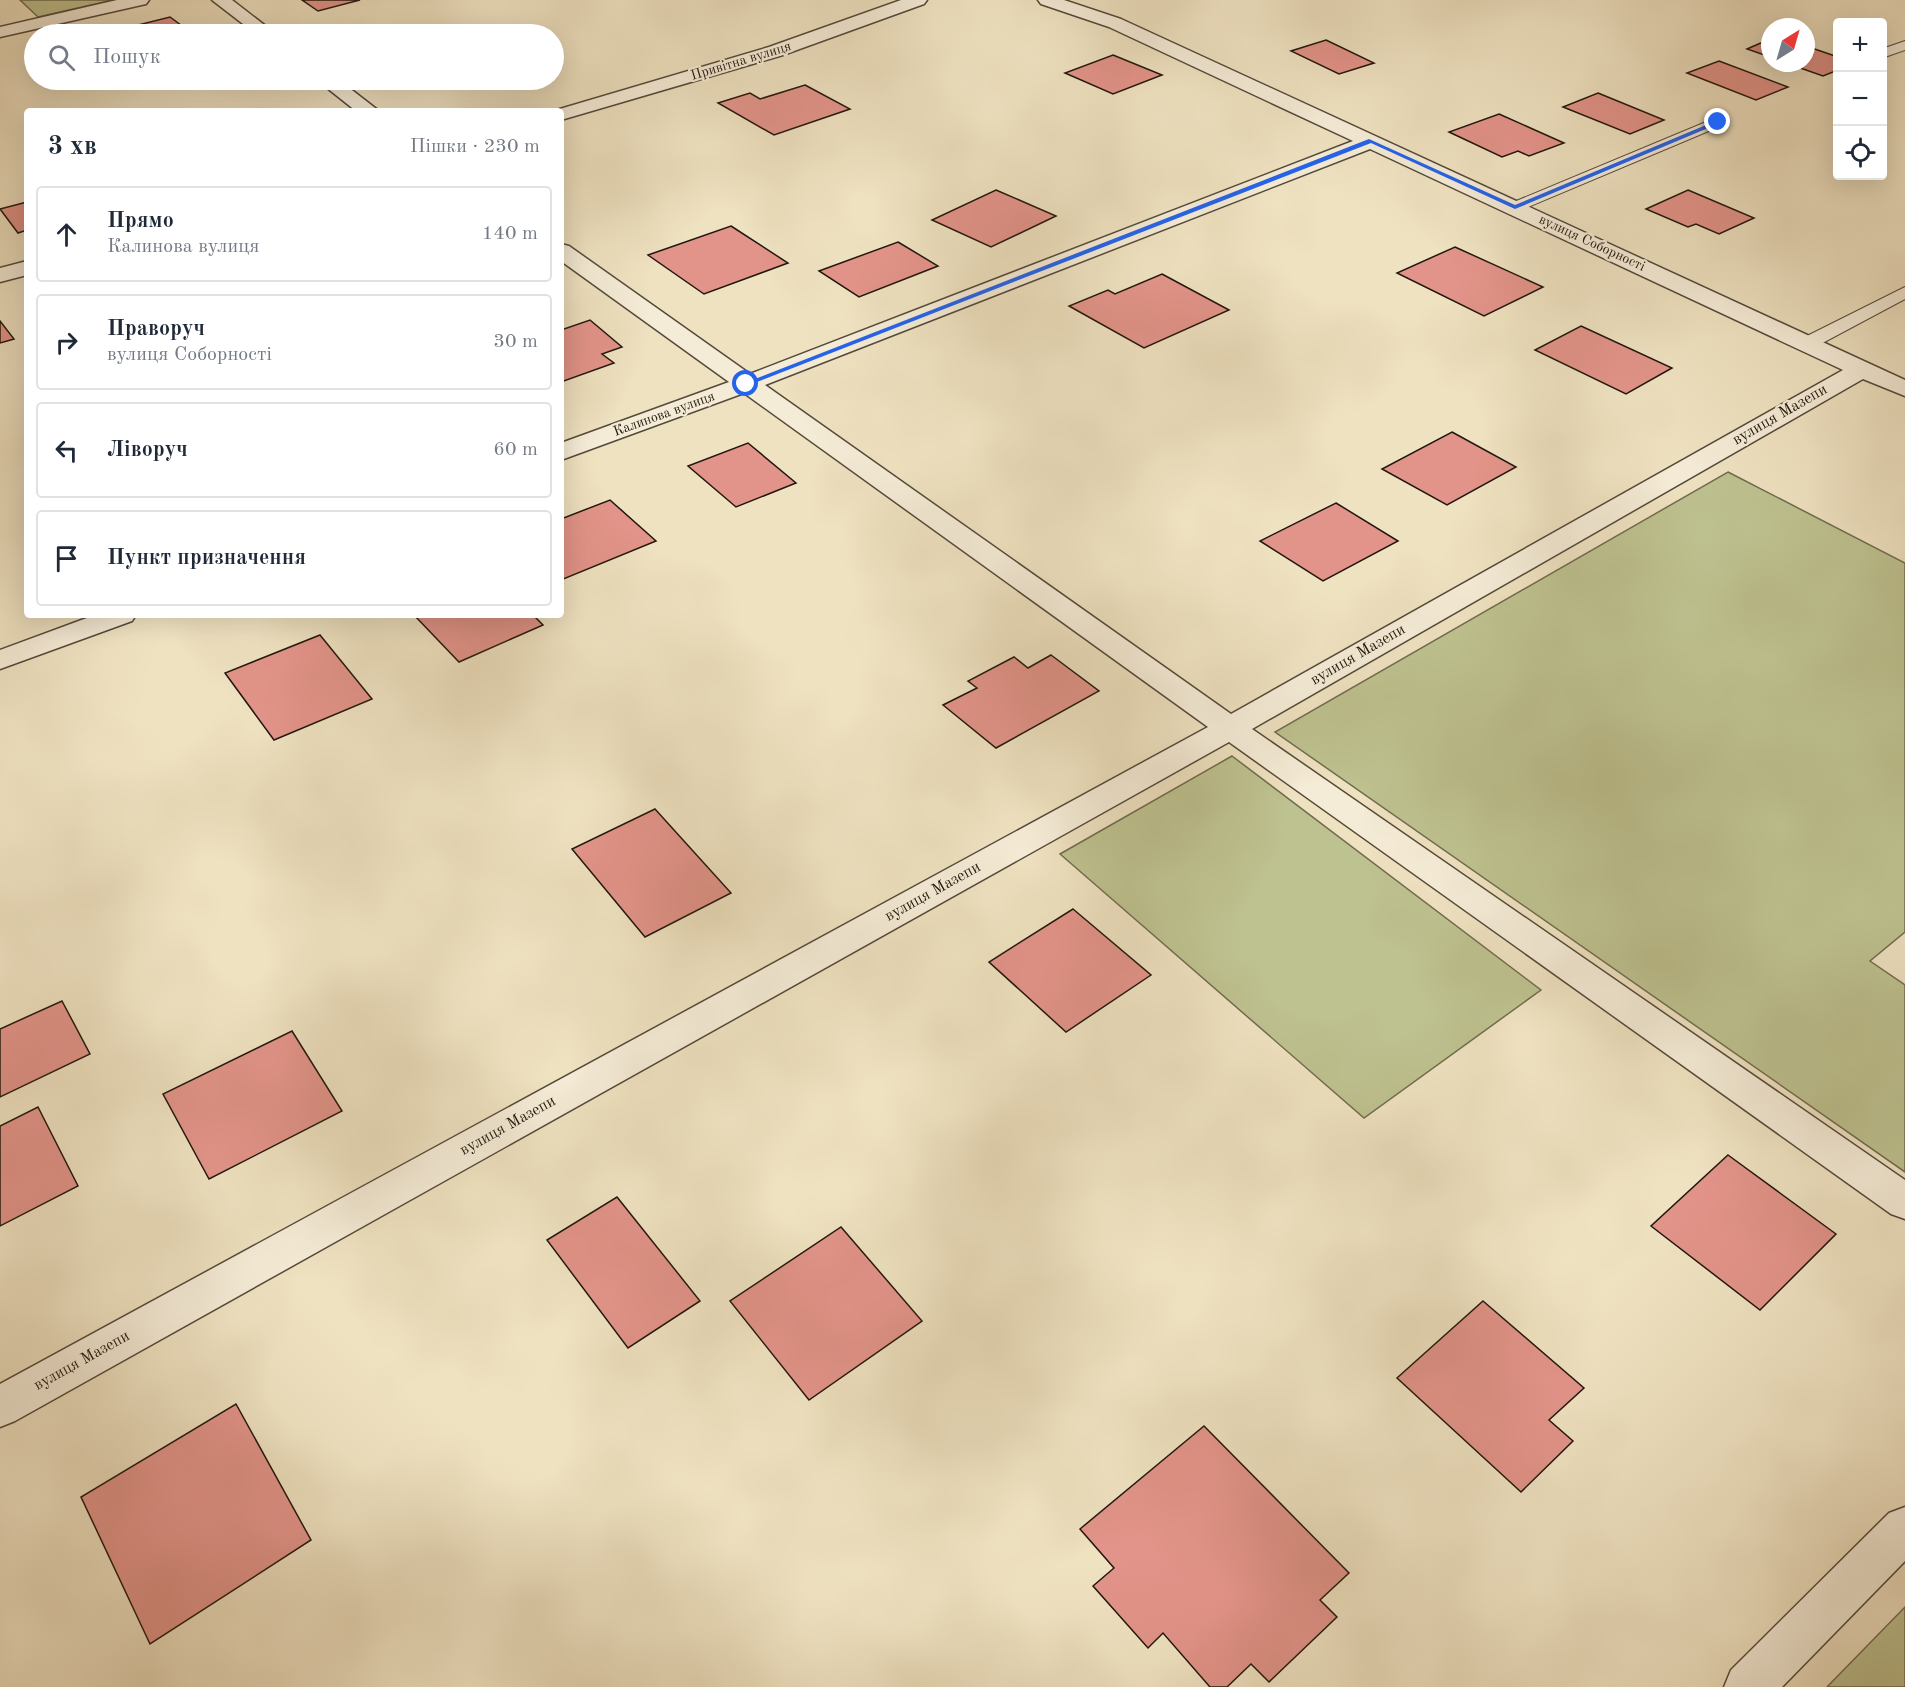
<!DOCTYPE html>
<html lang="uk">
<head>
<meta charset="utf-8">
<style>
	:root { --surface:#fff; --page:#f2f2f3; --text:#1f2937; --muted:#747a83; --line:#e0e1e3 }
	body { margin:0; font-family:"Old Standard TT",serif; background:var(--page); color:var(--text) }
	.controls { position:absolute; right:18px; top:18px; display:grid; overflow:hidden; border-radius:6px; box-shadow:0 6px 24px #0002 }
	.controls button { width:54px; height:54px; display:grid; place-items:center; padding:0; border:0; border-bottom:2px solid var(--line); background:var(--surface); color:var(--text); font:30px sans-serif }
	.compass { position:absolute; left:1761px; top:18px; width:54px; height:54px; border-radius:50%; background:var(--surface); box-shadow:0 6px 24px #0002; rotate:37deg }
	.stop { position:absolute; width:18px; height:18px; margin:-14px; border:4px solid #2563eb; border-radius:50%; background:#fff }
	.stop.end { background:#2563eb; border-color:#fff; box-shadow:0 2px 6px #0008 }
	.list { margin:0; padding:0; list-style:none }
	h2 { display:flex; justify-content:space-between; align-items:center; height:78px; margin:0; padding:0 24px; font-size:26px }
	h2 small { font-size:20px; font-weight:400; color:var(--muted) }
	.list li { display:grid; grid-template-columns:39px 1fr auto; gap:18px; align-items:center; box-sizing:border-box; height:96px; margin:0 12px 12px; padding:0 12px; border:2px solid var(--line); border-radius:6px }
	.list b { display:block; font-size:22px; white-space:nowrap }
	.list p { margin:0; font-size:20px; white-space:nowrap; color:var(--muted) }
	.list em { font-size:20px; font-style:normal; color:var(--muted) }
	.icon { flex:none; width:33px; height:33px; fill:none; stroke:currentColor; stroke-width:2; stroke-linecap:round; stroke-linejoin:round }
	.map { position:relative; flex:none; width:1905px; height:1687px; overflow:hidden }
	.search { position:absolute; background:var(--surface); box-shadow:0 6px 24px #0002; left:24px; top:24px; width:540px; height:66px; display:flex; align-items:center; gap:15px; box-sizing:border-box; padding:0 21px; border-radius:33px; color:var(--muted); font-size:22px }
	.panel { position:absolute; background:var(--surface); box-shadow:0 6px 24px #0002; left:24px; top:108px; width:540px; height:510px; border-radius:6px }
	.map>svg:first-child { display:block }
	.green { fill:#bec290; stroke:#706c4e; stroke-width:1.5 }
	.building { fill:#e3948a; stroke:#21170d; stroke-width:1.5 }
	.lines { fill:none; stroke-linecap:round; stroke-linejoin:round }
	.lane-casing { stroke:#544a3a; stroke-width:2 }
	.street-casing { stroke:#544a3a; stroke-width:3 }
	.lane { fill:#f5ecd7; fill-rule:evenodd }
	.street { fill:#f5ecd7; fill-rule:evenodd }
	.route { fill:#2563eb }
	.labels { text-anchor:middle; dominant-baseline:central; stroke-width:4.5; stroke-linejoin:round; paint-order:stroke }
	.far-street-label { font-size:14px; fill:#21170d; stroke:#f5ecd7 }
	.street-label { font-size:16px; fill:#21170d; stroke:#f5ecd7 }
</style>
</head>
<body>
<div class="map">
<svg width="1905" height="1687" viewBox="0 0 1905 1687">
	<rect width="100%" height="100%" fill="#efe2c1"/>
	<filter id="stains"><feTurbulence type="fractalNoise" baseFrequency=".00333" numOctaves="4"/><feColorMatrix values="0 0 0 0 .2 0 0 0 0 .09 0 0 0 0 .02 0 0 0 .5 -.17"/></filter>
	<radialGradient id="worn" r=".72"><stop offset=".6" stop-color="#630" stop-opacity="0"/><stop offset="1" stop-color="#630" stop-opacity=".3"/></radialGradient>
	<g class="green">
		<path d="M20,0H113L38,17Z"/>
		<path d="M1728,472L1905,563V932L1870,961L1905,985V1172L1275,732Z"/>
		<path d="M1232,756L1541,990L1364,1118L1060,854Z"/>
		<path d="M1905,1607V1687H1827Z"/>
	</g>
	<g class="building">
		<path d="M302,0H360L318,11Z"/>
		<path d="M170,17L193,34L106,33Z"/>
		<path d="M1770,39V57L1747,49Z"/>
		<path d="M1326,40L1374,63L1339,74L1291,51Z"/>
		<path d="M1806,46L1838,57V70L1823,76L1786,63H1806Z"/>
		<path d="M1113,55L1162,75L1113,94L1065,73Z"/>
		<path d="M1719,61L1788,87L1756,100L1687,73Z"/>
		<path d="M805,85L850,109L774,135L718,103L750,93L760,99Z"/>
		<path d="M1598,93L1664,120L1630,134L1563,107Z"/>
		<path d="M1499,114L1564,143L1529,156L1518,151L1502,157L1449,132Z"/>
		<path d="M996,190L1056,216L991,247L932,220Z"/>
		<path d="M1688,190L1754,218L1719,234L1696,224L1688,227L1646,209Z"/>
		<path d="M27,202V230L18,233L0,209Z"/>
		<path d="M731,226L788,263L704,294L648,255Z"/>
		<path d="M898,242L938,266L859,297L819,271Z"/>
		<path d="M1455,247L1543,287L1484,316L1397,273Z"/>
		<path d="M1162,274L1229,310L1144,348L1069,306L1108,290L1115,294Z"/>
		<path d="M590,320L622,347L602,354L614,363L561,382V330Z"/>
		<path d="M0,321L14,339L0,343Z"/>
		<path d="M1581,326L1672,368L1626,394L1535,350Z"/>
		<path d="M1452,432L1516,467L1447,505L1382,469Z"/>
		<path d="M748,443L796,483L736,507L688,466Z"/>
		<path d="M610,500L656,541L561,580V519Z"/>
		<path d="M1336,503L1398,541L1323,581L1260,541Z"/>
		<path d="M414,615H533L543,625L459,662Z"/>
		<path d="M320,635L372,699L274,740L225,673Z"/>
		<path d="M1051,655L1099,691L996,748L943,705L977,688L968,681L1014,657L1028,668Z"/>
		<path d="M655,809L731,893L645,937L572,849Z"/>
		<path d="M1073,909L1151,975L1066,1032L989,962Z"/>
		<path d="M62,1001L90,1054L0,1097V1029Z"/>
		<path d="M292,1031L342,1111L209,1179L163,1094Z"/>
		<path d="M38,1107L78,1186L0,1226V1126Z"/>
		<path d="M1728,1155L1836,1234L1760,1310L1651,1226Z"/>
		<path d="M617,1197L700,1301L628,1348L547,1240Z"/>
		<path d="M841,1227L922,1321L809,1400L730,1301Z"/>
		<path d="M1483,1301L1584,1388L1549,1420L1573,1441L1521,1492L1397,1378Z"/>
		<path d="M236,1404L311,1540L150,1644L81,1497Z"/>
		<path d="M1204,1426L1349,1573L1320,1600L1337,1617L1269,1682L1251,1664L1227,1687H1210L1163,1633L1148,1648L1093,1586L1114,1568L1080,1529Z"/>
	</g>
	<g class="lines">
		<g class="lane-casing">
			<g id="lane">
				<path d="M1905,41V50L1882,58V49Z"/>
				<path d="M1718,117L1723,119L1726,122L1723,125L1521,210L1515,212L1507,207L1509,204Z"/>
				<path d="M1905,287V299L1815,347H1801L1799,343L1801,339Z"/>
			</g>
		</g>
		<g class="street-casing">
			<g id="street">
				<path d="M117,0H149L146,4L0,37V27Z"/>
				<path d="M212,0H232L276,34H256Z"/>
				<path d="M901,0H927L924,4L783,55L561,120V111H553L769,47Z"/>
				<path d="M1038,0H1064L1121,19L1905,380V396L1863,379L1252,729L1905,1180V1219L1891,1214L1229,742L15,1421L0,1427V1384L1208,727L744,393L561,460V443L729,382L561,261V244L569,246L750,374L1353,141L1109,27L1041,4ZM1370,149L1843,370L1231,714L765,385Z"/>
				<path d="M317,80H339L379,111H356Z"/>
				<path d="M27,261V275L0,282V268Z"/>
				<path d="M95,615H136L132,621L0,669V650Z"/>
				<path d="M1905,1507V1561L1782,1687H1724L1731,1670L1889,1513Z"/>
			</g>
		</g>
		<use href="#lane" class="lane"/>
		<use href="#street" class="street"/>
	</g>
	<path class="route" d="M1718,120L1720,123L1515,209L1371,143L749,385L742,384L1369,139L1515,205Z"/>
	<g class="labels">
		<g class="far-street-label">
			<text transform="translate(741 61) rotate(-17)">Привітна вулиця</text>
			<text transform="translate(1592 243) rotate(25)">вулиця Соборності</text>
			<text transform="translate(664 414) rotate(-20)">Калинова вулиця</text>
		</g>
		<g class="street-label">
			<text transform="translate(1780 415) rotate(-30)">вулиця Мазепи</text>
			<text transform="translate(1358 655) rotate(-30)">вулиця Мазепи</text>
			<text transform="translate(933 892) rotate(-29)">вулиця Мазепи</text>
			<text transform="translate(508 1126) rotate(-29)">вулиця Мазепи</text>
			<text transform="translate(82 1361) rotate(-29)">вулиця Мазепи</text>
		</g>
	</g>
	<rect width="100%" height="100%" filter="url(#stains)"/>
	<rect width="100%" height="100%" fill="url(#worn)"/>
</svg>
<div class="controls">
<button>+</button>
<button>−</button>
<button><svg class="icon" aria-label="locate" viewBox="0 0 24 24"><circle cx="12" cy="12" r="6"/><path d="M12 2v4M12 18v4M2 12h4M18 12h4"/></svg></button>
</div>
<svg class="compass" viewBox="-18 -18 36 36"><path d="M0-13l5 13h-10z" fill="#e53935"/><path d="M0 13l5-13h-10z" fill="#747a83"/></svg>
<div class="stop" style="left:746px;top:384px"></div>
<div class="stop end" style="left:1718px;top:122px"></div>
<div class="search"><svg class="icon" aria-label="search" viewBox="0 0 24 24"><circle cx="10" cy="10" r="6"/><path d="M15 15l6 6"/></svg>Пошук</div>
<section class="panel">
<h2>3 хв<small>Пішки · 230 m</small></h2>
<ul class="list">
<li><svg class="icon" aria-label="ahead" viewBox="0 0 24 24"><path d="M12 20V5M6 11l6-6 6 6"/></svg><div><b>Прямо</b><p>Калинова вулиця</p></div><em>140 m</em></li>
<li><svg class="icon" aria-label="right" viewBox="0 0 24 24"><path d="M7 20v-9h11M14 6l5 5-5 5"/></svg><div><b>Праворуч</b><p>вулиця Соборності</p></div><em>30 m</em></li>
<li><svg class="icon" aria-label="left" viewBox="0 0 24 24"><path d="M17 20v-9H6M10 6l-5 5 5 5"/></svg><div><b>Ліворуч</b></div><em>60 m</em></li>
<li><svg class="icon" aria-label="arrive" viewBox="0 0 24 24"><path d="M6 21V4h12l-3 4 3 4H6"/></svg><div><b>Пункт призначення</b></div></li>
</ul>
</section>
</div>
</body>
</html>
